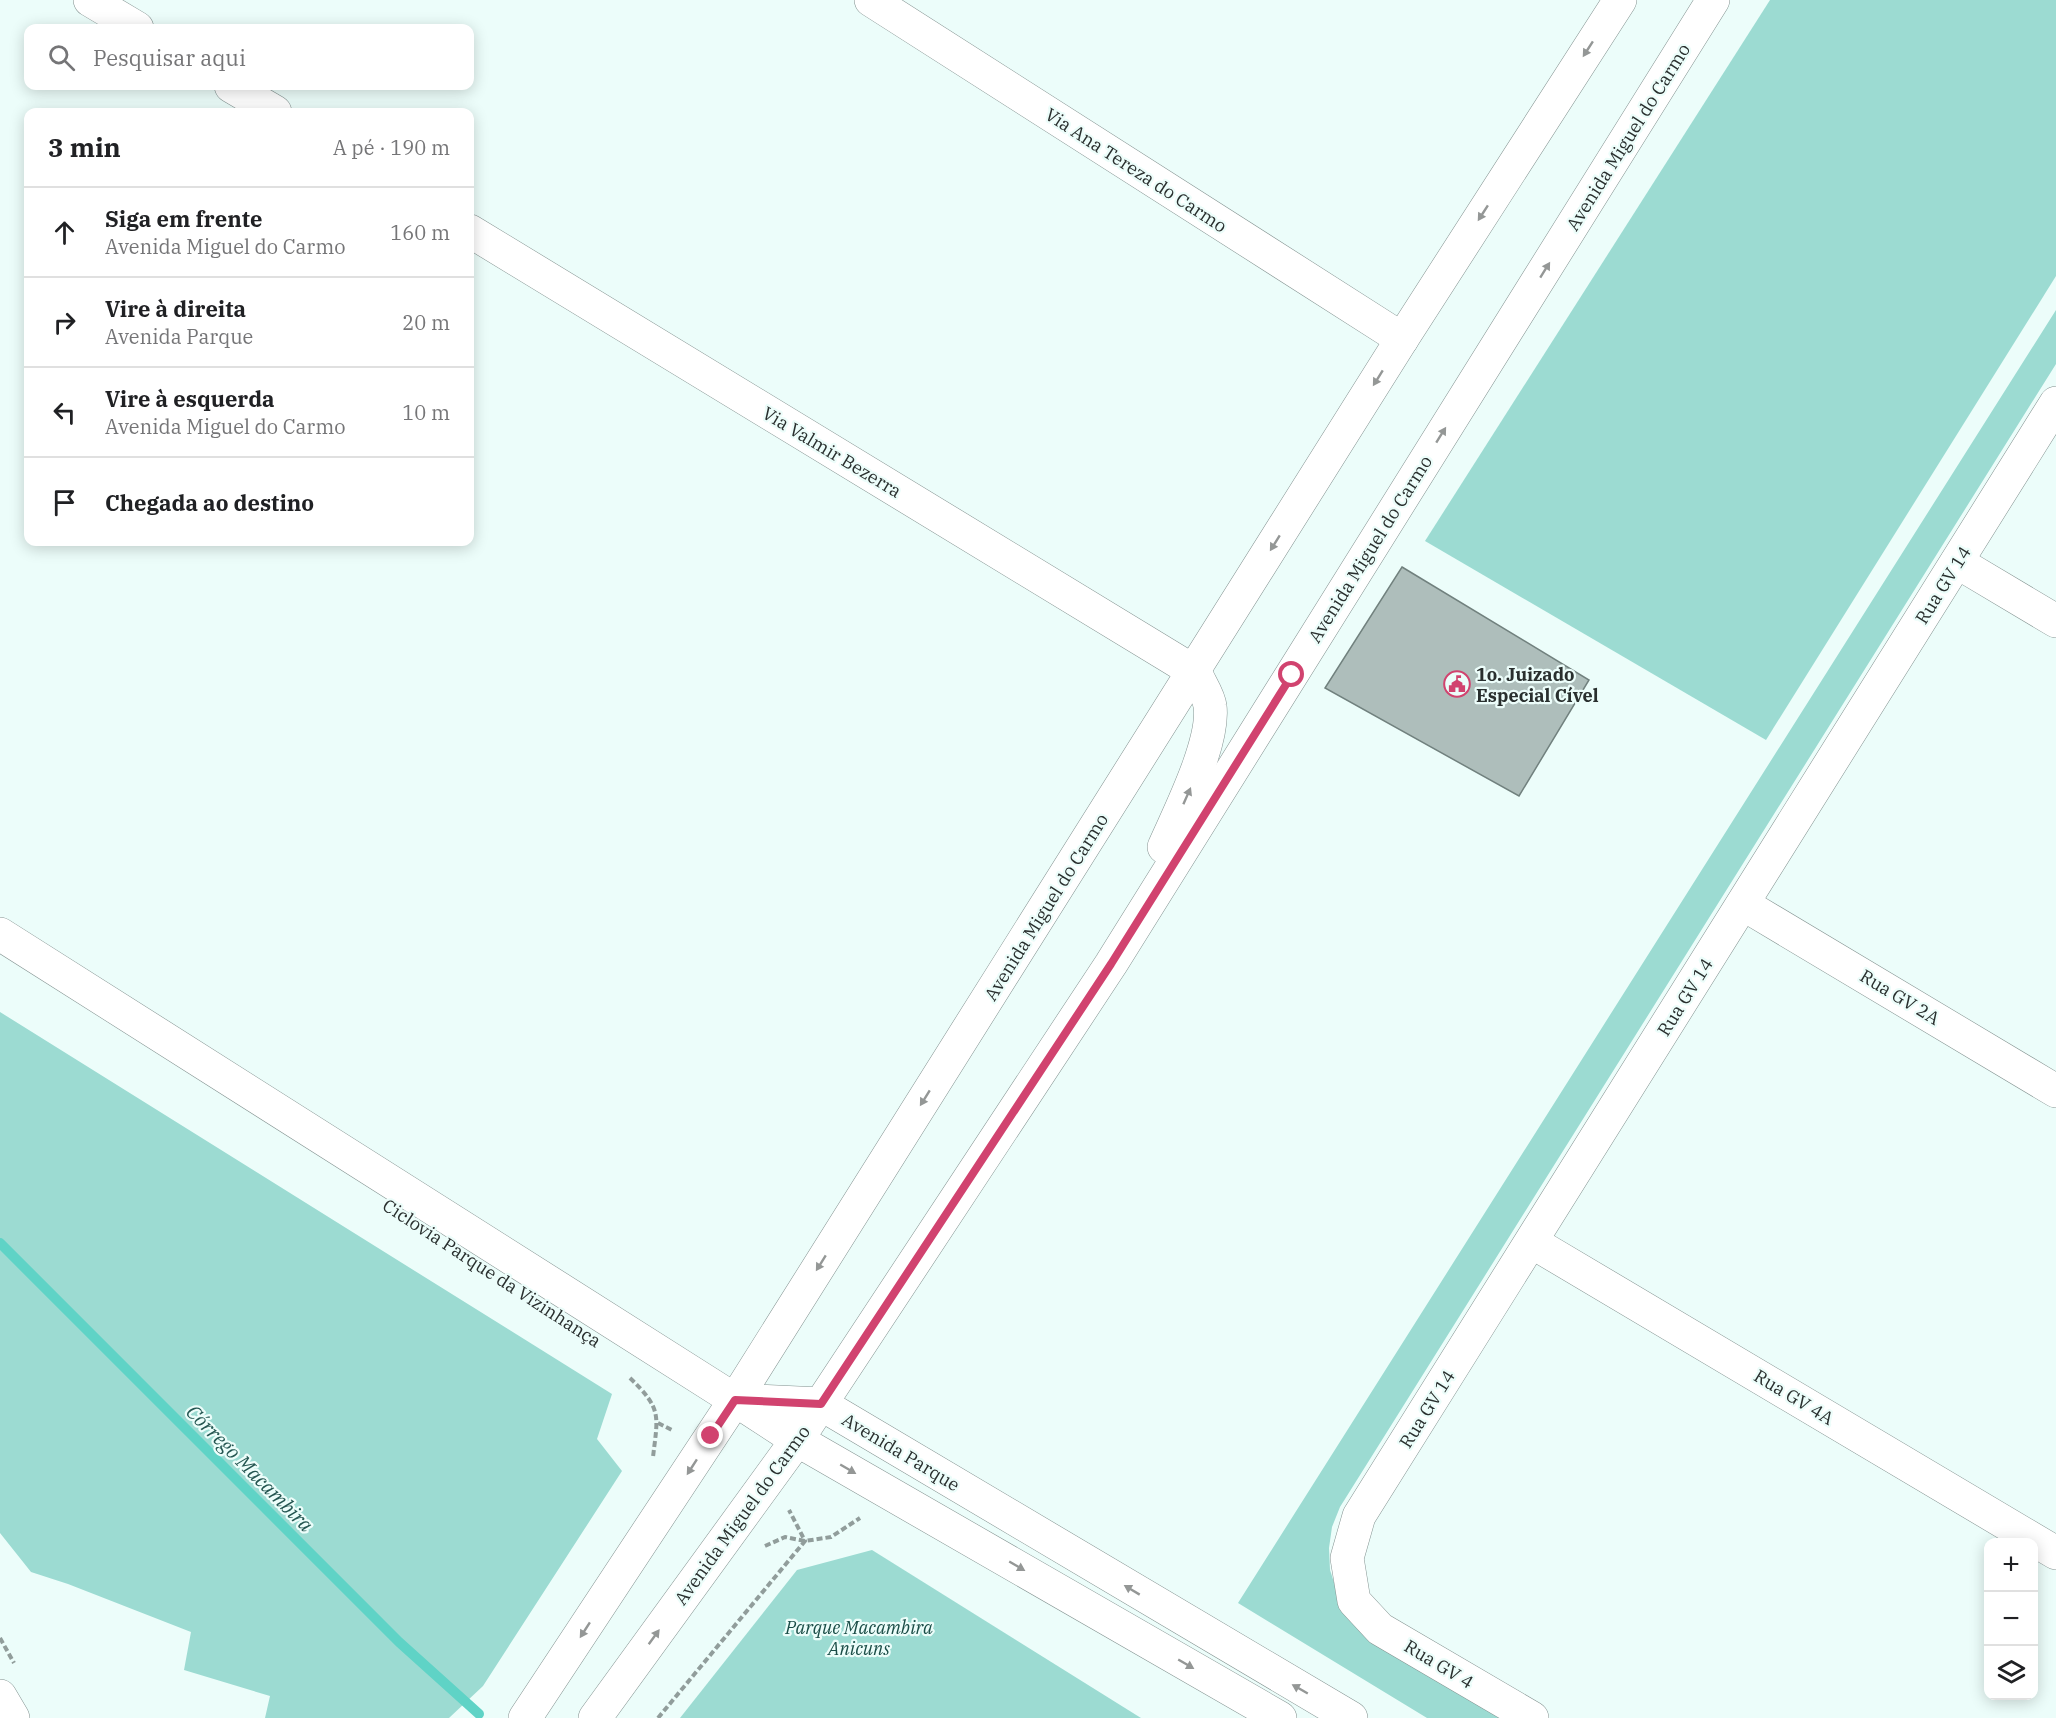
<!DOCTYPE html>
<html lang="pt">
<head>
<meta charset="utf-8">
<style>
	:root { --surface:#fff; --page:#f6f6f6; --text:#202124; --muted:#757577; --line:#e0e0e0 }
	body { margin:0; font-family:"IBM Plex Serif",serif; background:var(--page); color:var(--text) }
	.controls { position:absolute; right:18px; bottom:18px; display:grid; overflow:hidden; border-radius:12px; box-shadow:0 3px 15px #0003 }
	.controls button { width:54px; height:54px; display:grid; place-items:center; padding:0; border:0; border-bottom:2px solid var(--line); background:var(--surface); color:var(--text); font:30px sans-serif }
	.stop { position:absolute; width:18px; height:18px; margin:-14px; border:4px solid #d1436f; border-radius:50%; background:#fff }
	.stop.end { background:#d1436f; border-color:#fff; box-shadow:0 2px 6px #0008 }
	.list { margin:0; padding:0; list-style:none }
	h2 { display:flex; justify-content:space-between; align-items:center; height:78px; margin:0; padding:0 24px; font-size:26px }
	h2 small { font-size:20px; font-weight:400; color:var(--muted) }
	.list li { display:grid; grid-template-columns:39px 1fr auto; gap:18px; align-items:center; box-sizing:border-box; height:90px; padding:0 24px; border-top:2px solid var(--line) }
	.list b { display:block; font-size:22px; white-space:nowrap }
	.list p { margin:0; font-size:20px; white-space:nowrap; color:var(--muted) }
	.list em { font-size:20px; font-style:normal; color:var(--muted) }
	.icon { flex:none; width:33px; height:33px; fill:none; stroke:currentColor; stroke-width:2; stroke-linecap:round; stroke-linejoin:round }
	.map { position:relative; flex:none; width:2056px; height:1718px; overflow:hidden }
	.search { position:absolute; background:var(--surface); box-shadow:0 3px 15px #0003; left:24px; top:24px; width:450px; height:66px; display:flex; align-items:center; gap:15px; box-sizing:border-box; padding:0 21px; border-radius:12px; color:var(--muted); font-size:22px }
	.panel { position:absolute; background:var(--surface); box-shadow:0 3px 15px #0003; left:24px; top:108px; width:450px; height:438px; border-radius:12px }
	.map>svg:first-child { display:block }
	.green { fill:#9cdbd2 }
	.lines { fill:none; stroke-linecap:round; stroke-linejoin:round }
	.stream { stroke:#5fd3c6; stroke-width:10 }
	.building { fill:#aebebb; stroke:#71817e; stroke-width:1.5 }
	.minor-casing { stroke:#849391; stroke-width:34 }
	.tertiary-casing { stroke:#849391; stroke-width:34 }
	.secondary-casing { stroke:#849391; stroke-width:34 }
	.path { stroke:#919d9b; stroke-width:4; stroke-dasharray:6 3; stroke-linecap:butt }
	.minor { stroke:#fff; stroke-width:33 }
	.tertiary { stroke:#fff; stroke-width:33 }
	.secondary { stroke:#fff; stroke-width:33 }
	.oneway { fill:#949796 }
	.route { stroke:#d1436f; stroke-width:8 }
	.labels { text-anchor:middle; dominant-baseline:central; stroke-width:4.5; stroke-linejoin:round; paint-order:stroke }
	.street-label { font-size:18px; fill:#292f2e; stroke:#ecfdfa }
	.poi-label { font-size:18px; font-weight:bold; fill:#292f2e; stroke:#ecfdfa; text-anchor:start }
	.park-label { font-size:18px; font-style:italic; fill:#1a4d47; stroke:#ecfdfa }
	.water-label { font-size:20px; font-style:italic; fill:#245651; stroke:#ecfdfa }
</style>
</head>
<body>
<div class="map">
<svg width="2056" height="1718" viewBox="0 0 2056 1718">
	<rect width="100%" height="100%" fill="#ecfdfa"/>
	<g class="green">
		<path d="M1770,0H2056V276L1766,740L1425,541Z"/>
		<path d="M2056,310V364L1340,1507L1332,1527L1329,1548L1330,1570L1341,1604L1508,1718H1427L1238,1603Z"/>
		<path d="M0,1012L612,1394L597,1439L622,1471L483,1686L449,1718H265L270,1696L184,1670L191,1632L68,1584L31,1572L0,1533Z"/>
		<path d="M872,1550L1141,1718H680L797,1570Z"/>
	</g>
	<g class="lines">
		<path class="stream" d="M0,1243L399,1642L479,1714"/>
	</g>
	<path class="building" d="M1402,567L1589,680L1519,796L1325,688Z"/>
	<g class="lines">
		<g class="minor-casing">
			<g id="minor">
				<path d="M871,0L1402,339"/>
				<path d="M1957,562L2056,621"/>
				<path d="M1743,904L2056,1091"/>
				<path d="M0,934L735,1400"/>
				<path d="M1532,1242L2056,1553"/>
				<path d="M0,1696L13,1718"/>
				<path d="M1532,1718L1380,1629L1354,1601L1347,1558L1359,1516L2056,403"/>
			</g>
		</g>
		<g class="tertiary-casing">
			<g id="tertiary">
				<path d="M90,0L137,28"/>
				<path d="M231,86L275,112"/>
				<path d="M470,231L1195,672"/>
				<path d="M735,1400L821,1404L1351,1718"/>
				<path d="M737,1401L797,1440L1280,1718"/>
			</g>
		</g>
		<g class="secondary-casing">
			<g id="secondary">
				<path d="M1164,847C1179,813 1215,742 1210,706C1209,696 1199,682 1195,672"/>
				<path d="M525,1718L735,1400L1402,339L1620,0"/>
				<path d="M595,1718L797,1440L1111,964L1713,0"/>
			</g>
		</g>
		<g class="path">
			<path d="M630,1378C662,1409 658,1415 653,1457"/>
			<path d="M658,1423L674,1431"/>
			<path d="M765,1546L785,1537L805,1541L831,1537L860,1518"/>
			<path d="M0,1638L14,1663"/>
			<path d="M658,1718L805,1541L789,1510"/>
		</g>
		<use href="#minor" class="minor"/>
		<use href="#tertiary" class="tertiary"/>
		<use href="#secondary" class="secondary"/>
	</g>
	<defs><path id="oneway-solid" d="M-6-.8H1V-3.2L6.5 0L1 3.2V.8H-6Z" transform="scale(1.5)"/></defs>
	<g class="oneway">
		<use href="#oneway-solid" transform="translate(1588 49) rotate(123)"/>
		<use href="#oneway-solid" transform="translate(1483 213) rotate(123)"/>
		<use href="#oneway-solid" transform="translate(1545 270) rotate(-58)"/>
		<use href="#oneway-solid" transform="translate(1378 378) rotate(122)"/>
		<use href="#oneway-solid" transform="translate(1441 435) rotate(-58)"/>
		<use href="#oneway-solid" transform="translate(1275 543) rotate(122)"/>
		<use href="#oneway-solid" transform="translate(1187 796) rotate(-66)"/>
		<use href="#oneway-solid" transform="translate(925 1098) rotate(122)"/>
		<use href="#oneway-solid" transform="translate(821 1263) rotate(122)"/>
		<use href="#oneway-solid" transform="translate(692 1467) rotate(123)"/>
		<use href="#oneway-solid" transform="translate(848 1469) rotate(30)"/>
		<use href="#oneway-solid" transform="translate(1017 1566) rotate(30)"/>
		<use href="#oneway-solid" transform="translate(1132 1590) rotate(-149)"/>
		<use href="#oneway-solid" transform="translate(585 1630) rotate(123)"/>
		<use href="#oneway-solid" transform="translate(654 1637) rotate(-54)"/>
		<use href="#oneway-solid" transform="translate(1186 1664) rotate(30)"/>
		<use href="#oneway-solid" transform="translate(1300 1689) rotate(-150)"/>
	</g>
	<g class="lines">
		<path class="route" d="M711,1436L735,1400L821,1404L1111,964L1292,675"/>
	</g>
	<defs>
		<g id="civic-ring" transform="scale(1.35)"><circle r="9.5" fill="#ecfdfa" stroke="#d1436f" stroke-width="1.5"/><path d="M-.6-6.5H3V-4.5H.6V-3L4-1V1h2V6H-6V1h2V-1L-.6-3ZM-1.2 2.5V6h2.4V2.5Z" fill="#d1436f"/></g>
	</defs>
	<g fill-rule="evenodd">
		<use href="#civic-ring" x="1457" y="684"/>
	</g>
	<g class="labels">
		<g class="street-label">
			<text transform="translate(1628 137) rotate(-58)">Avenida Miguel do Carmo</text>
			<text transform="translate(1136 170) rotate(33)">Via Ana Tereza do Carmo</text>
			<text transform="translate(832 452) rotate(31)">Via Valmir Bezerra</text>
			<text transform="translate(1370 549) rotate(-58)">Avenida Miguel do Carmo</text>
			<text transform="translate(1943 585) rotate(-58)">Rua GV 14</text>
			<text transform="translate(1046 907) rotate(-58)">Avenida Miguel do Carmo</text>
			<text transform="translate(1685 997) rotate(-58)">Rua GV 14</text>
			<text transform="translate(1900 997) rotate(31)">Rua GV 2A</text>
			<text transform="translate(492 1273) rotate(33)">Ciclovia Parque da Vizinhança</text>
			<text transform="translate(1794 1397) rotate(31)">Rua GV 4A</text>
			<text transform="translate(1427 1409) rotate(-58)">Rua GV 14</text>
			<text transform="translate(901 1452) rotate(31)">Avenida Parque</text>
			<text transform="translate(742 1515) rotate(-54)">Avenida Miguel do Carmo</text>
			<text transform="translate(1439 1664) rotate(31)">Rua GV 4</text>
		</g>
		<g class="poi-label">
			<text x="1476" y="674">1o. Juizado<tspan x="1476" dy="21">Especial Cível</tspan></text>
		</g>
		<g class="park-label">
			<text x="859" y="1627">Parque Macambira<tspan x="859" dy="21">Anicuns</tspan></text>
		</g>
		<g class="water-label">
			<text transform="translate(250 1468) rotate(45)">Córrego Macambira</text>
		</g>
	</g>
</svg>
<div class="controls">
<button>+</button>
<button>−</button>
<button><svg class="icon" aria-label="layers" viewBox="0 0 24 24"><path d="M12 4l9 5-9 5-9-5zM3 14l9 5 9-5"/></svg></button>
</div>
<div class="stop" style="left:1292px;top:675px"></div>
<div class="stop end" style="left:711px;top:1436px"></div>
<div class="search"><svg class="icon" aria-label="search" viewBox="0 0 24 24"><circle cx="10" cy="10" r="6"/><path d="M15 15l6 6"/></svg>Pesquisar aqui</div>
<section class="panel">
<h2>3 min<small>A pé · 190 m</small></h2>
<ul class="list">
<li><svg class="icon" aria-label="ahead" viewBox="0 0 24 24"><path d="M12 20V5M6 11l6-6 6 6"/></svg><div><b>Siga em frente</b><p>Avenida Miguel do Carmo</p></div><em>160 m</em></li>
<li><svg class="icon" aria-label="right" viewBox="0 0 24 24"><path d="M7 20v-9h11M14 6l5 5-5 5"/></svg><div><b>Vire à direita</b><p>Avenida Parque</p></div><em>20 m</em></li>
<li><svg class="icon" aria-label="left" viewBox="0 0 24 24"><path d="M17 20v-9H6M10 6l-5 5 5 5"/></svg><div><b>Vire à esquerda</b><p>Avenida Miguel do Carmo</p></div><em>10 m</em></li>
<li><svg class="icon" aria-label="arrive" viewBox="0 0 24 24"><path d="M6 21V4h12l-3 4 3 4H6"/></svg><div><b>Chegada ao destino</b></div></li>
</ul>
</section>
</div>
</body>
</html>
